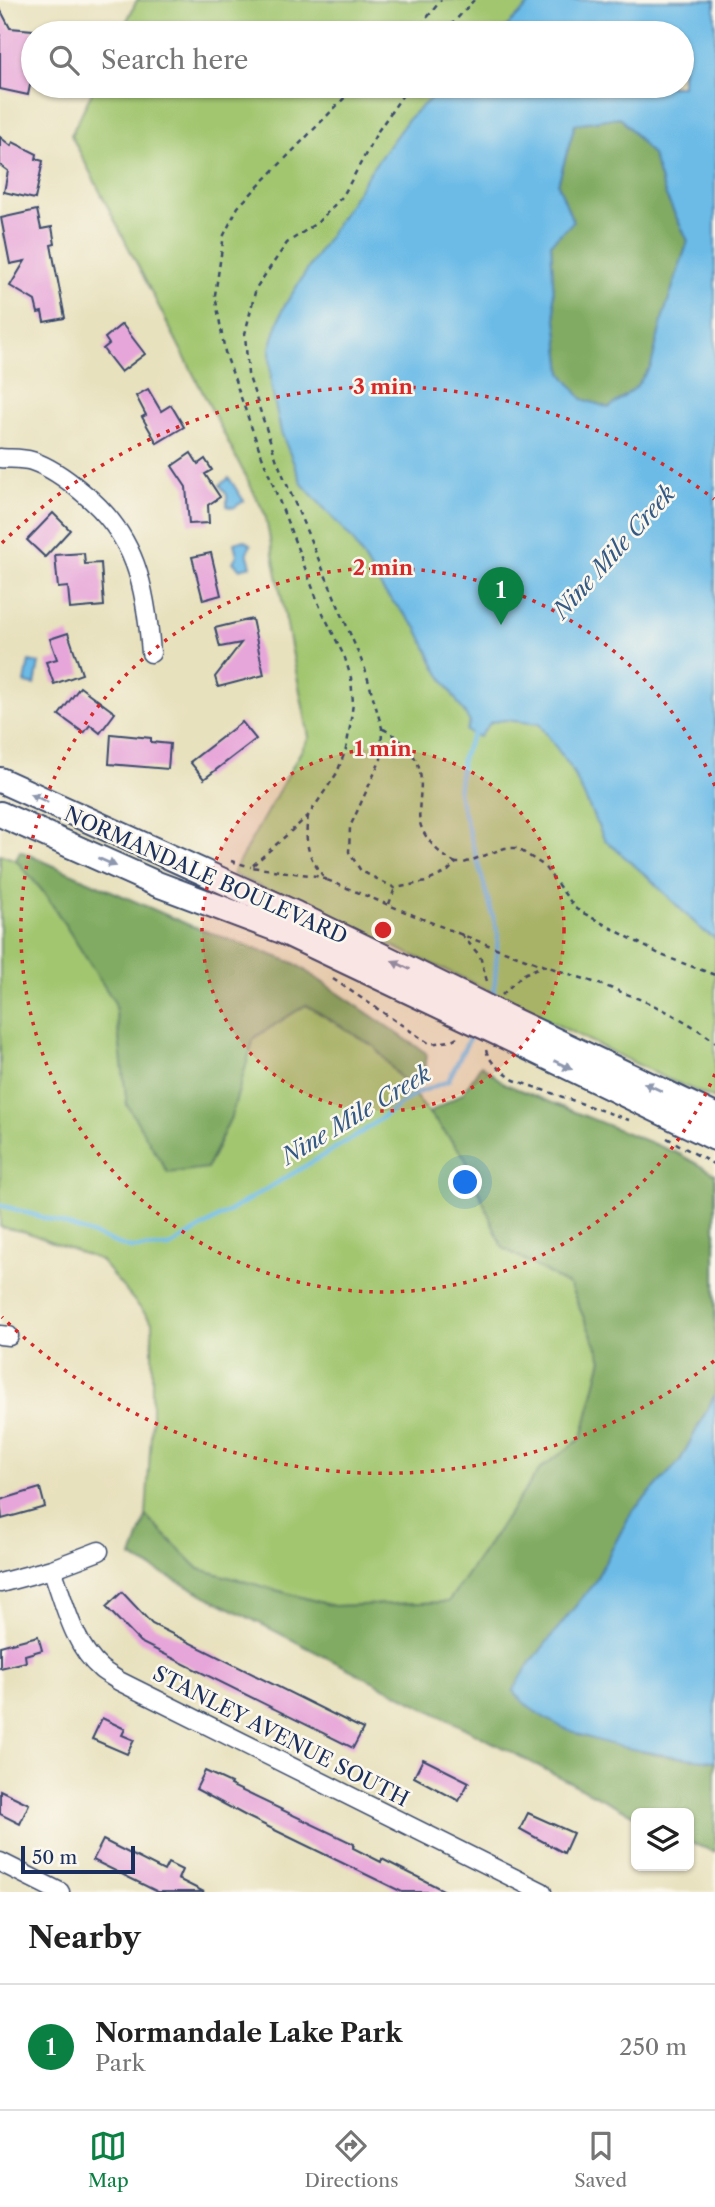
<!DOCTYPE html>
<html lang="en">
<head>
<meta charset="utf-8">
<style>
	:root { --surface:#fff; --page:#f2f2f2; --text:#222; --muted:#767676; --line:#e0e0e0; --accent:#0b8043 }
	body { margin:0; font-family:"Libre Caslon Text",serif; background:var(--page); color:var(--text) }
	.controls { position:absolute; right:21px; bottom:21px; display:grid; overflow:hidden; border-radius:10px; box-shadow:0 2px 5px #0004 }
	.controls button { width:63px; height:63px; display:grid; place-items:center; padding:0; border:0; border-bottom:2px solid var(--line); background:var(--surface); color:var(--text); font:35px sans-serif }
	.scale { position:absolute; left:21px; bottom:18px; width:114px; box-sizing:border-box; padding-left:7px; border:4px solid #1b2f5e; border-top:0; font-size:19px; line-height:24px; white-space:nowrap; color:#1b2f5e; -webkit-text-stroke:5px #fbf7ec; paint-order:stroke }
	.you { position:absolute; left:466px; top:1183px; width:24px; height:24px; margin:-18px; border:5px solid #fff; border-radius:50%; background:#1a73e8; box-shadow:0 0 0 10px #1a73e833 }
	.badge { display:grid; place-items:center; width:46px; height:46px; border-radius:50%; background:var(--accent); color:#fff; font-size:23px; font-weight:700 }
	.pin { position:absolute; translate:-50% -58px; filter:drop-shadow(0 2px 4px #0008) }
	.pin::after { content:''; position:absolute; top:37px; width:24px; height:21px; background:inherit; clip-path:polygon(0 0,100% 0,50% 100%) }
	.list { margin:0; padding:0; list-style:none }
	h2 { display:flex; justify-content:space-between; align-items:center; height:91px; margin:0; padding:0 28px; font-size:30px }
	h2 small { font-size:23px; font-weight:400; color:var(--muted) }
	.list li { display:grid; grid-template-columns:46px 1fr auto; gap:21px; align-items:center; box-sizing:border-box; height:126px; padding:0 28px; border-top:2px solid var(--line) }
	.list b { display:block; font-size:26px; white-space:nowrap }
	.list p { margin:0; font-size:23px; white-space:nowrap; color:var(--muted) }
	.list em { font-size:23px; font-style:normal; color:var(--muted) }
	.icon { flex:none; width:38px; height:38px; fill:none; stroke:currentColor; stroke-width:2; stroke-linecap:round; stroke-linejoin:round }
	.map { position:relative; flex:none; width:715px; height:1892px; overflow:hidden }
	.search { position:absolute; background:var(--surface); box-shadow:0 2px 5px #0004; left:21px; right:21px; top:21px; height:77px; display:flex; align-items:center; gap:18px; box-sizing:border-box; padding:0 24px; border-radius:38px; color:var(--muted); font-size:26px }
	.sheet { height:217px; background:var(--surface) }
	nav { display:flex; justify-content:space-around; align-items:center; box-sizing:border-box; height:98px; border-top:2px solid var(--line); background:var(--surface); font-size:19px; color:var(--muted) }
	nav a { display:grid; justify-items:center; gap:4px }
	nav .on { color:var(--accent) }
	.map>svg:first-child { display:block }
	.green { fill:#a2c670; stroke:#5e7a67; stroke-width:2 }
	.forest { fill:#81ab62; stroke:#4e6d60; stroke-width:2 }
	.water { fill:#6cbbe7; stroke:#4475a2; stroke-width:2; fill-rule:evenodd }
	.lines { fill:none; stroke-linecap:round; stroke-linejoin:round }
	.stream { stroke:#6cbbe7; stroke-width:4.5 }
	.building { fill:#e7a6d9 }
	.street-casing { stroke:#3a4a6c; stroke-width:21 }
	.secondary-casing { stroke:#3a4a6c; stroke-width:28 }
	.path { stroke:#3a4a6c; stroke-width:2.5; stroke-dasharray:5 5; stroke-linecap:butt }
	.street { stroke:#fff; stroke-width:18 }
	.secondary { stroke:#fff; stroke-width:24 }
	.secondary-bridge-casing { stroke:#3a4a6c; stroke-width:28; stroke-linecap:butt }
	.secondary-bridge { stroke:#fff; stroke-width:24 }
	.oneway { fill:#8d97ae }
	.ring { fill:none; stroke:#d62828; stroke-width:3.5; stroke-dasharray:3.5 7 }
	.labels { text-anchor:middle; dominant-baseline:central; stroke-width:5; stroke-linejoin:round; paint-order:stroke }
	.street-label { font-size:21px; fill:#1b2f5e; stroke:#fbf7ec }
	.water-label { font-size:23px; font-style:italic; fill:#335987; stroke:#fbf7ec }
	.centre { fill:#d62828; stroke:#fbf7ec; stroke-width:3.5 }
	.ring-label { font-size:21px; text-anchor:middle; font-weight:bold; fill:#d62828; stroke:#fbf7ec; stroke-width:5; stroke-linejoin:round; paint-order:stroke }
</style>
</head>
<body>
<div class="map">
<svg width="715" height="1892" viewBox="0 0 715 1892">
	<rect width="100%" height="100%" fill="#fbf7ec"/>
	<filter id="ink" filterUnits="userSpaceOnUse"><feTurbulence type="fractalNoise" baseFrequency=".0143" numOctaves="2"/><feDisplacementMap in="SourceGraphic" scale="14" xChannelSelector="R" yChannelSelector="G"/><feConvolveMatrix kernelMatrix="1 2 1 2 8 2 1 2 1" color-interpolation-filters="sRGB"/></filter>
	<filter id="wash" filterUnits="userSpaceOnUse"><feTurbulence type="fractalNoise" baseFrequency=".00686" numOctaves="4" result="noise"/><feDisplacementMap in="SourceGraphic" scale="28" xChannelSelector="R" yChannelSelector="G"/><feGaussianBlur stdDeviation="1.57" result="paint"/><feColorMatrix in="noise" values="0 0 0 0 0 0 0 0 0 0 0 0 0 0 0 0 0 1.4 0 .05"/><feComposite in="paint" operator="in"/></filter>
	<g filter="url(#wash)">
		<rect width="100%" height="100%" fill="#e8e1be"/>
		<g class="green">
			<path d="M137,0H715V1099L663,1077L456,975L232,874L309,737L265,514L71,135L95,86H682V33H121Z"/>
			<path d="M0,854L16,860L46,895L115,1003L127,1105L207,1168L231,1117L254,1038L306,1005L375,1047L465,1157L502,1247L570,1286L602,1359L582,1438L540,1469L448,1602L334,1606L199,1569L146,1516L152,1418V1322L100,1260L26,1232L0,1227Z"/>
		</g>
		<g class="forest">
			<path d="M620,117L652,155L666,196L688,241L663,317L651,366L635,388L609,408L582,399L562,373L554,301L551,242L573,222L558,184L575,124Z"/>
			<path d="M20,851L189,925L294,963L426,1053L424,1071L407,1086L375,1047L306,1005L254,1038L231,1117L207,1168L168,1173L127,1105L115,1003L46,895L16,860Z"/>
			<path d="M481,1065L505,1084L679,1154L715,1174V1395L680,1461L631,1513L594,1583L528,1666L579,1735L656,1755L715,1761V1852L689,1842V1813H636V1816L132,1558L146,1516L199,1569L334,1606L448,1602L540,1469L582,1438L602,1359L570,1286L502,1247L465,1157L429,1113L463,1093Z"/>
		</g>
		<g class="water">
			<path d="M534,0H715V938L704,932L650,879L604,839L571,768L539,724L505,720L491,722L479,737L466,731L470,722L436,668L417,628L384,592L352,539L302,484L281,432L271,386L270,348L283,308L371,170L409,118L444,86H682V33H500ZM620,117L652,155L666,196L688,241L663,317L651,366L635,388L609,408L582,399L562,373L554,301L551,243L573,222L558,184L575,124Z"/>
			<path d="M229,478L244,501L233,508L227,506V495L220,485Z"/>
			<path d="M244,540L251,545L247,552L251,566L240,569L233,562L237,555L234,543Z"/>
			<path d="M29,661L39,663L35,685L25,683Z"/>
			<path d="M715,1395V1761C657,1755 580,1745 533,1710C525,1705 519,1697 513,1691L528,1666L594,1583L631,1513L680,1461Z"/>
		</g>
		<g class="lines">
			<g class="stream">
				<path d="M474,732L462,758L458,793L498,934L494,994L491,1000"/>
				<path d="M0,1205L55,1221L130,1248L169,1247L359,1134L415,1094L448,1081L474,1029"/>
			</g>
		</g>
		<g id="blocks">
			<g class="building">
				<path d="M0,9L10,28L33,30V71L28,95L0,89Z"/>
				<path d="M0,137L11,146L13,142L37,154L36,159L43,161L35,199L4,192L8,171L0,165Z"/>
				<path d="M37,210L41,229L52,227L55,244L51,245L65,318L44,322L42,312L38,313L35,301L10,286L25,261L10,264L1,218Z"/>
				<path d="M122,324L145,354L121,372L103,349L109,344L105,338Z"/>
				<path d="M148,389L161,411L171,405L184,427L157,443L142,417L146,415L136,396Z"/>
				<path d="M191,453L198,464L205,459L212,470L205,474L220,497L208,505L209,523L189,524L186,487L172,466Z"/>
				<path d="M53,513L70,530L45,557L27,540Z"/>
				<path d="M84,553L85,564L101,563L104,606L70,609L68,587L58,588L55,555Z"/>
				<path d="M211,553L221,595L203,600L192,557Z"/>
				<path d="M252,619L264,675L218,687L215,677L241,643L220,647L215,628Z"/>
				<path d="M68,633L82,674L54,684L46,662L57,659L50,639Z"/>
				<path d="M80,687L115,713L100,733L90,725L84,733L59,715Z"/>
				<path d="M242,722L256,739L204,779L190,762Z"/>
				<path d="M111,734L151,738V742L170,744L168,769L109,764Z"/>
				<path d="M40,1488L45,1507L2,1519L0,1500Z"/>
				<path d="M122,1592L152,1624L363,1729L353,1748L140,1642L106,1607Z"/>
				<path d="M38,1636L42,1650L25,1655L26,1662L0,1668V1646Z"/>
				<path d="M102,1718L125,1729L122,1735L134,1740L127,1754L92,1739Z"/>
				<path d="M423,1759L469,1782L459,1801L414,1777Z"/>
				<path d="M205,1771L231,1783L230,1785L354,1844L353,1848L381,1862L382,1859L447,1892H402L248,1817L196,1789Z"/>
				<path d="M0,1790L29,1804L20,1824L0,1814Z"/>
				<path d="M528,1813L573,1833L564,1853L520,1829Z"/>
				<path d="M103,1840L164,1871L168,1863L182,1870L178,1879L204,1892H158L93,1860Z"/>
			</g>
		</g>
	</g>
	<g filter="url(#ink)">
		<use href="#blocks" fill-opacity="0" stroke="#3a4a6c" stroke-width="2"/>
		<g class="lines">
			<g class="street-casing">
				<g id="street">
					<path d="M0,458C10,459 22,458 32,461C50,467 68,480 82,492C136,535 146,587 151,653"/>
					<path d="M0,1335L9,1336"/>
					<path d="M52,1569C64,1601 73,1645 101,1669C106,1673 113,1677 119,1681L542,1892"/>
					<path d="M0,1583L52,1569L99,1551"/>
					<path d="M0,1862L60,1892"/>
				</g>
			</g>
			<g class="secondary-casing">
				<g id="secondary">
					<path d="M0,780L296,914L462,995"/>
					<path d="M0,814L157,884L282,931L453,1012"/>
					<path d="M510,1019L715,1116"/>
					<path d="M502,1035L715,1138"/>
				</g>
			</g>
			<g class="path">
				<path d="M415,33L441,0"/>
				<path d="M444,33L474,0"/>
				<path d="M409,86L378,131L343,196L318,222L287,243L256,288L245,334L248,374L277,461L365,669L382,728L381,759L350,827L349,852L361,871L395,888L426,882L447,872L456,863H464L505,848H517L543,865L576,909L661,955L715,975"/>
				<path d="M383,729C397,735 416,754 419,768C424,786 417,806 420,823C424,839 442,857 456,863"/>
				<path d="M308,816C304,843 308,860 327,880C390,905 452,932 515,955C583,981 657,996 715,1042"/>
				<path d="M231,861L251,867"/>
				<path d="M327,880L316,876L251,867L308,816L337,773L346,749L350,727L353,703L351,678L345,658L320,607L257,443L225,352L215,295L224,235L238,207L356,86"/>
				<path d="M389,904L395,888"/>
				<path d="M461,934L480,956L488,985"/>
				<path d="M333,979L430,1044L450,1041L459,1036"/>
				<path d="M502,995L522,975L544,965"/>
				<path d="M486,1050C490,1064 503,1072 514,1080L629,1120"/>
				<path d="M667,1138L715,1165"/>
			</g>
			<use href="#street" class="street"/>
			<use href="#secondary" class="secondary"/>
			<g class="secondary-bridge-casing">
				<g id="secondary-bridge">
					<path d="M462,995L510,1019"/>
					<path d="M453,1012L502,1035"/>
				</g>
			</g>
			<use href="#secondary-bridge" class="secondary-bridge"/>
		</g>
		<defs><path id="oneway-solid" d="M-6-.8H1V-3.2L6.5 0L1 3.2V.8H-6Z" transform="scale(1.75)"/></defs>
		<g class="oneway">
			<use href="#oneway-solid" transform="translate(39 798) rotate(-155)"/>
			<use href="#oneway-solid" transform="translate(107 862) rotate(24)"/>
			<use href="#oneway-solid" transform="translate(401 965) rotate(-154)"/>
			<use href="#oneway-solid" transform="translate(563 1065) rotate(26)"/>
			<use href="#oneway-solid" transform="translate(653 1087) rotate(-155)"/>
		</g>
	</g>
	<circle cx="383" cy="930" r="181" fill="#d62828" fill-opacity=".12"/>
	<g class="ring">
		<circle cx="383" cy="930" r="181"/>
		<path d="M715 1074A362 362 0 1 1 715 786"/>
		<path d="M714 1361A543 543 0 0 1 2 1317M2 543A543 543 0 0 1 714 499"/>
	</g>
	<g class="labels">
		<g class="street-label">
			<text transform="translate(206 875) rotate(24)">NORMANDALE BOULEVARD</text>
			<text transform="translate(281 1736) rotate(27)">STANLEY AVENUE SOUTH</text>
		</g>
		<g class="water-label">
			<text transform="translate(614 552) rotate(-48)">Nine Mile Creek</text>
			<text transform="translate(356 1115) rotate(-31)">Nine Mile Creek</text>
		</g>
	</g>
	<circle cx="383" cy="930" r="10" class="centre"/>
	<g class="ring-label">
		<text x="383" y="394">3 min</text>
		<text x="383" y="575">2 min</text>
		<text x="383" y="756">1 min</text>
	</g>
</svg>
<div class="controls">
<button><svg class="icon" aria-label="layers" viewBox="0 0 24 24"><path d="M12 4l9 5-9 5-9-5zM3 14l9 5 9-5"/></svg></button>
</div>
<div class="scale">50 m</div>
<div class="you"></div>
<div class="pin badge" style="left:501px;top:625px">1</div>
<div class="search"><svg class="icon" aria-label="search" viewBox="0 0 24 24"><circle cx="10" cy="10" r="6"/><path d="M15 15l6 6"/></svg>Search here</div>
</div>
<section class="sheet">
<h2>Nearby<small></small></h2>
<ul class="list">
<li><span class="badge">1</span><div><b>Normandale Lake Park</b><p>Park</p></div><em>250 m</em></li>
</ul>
</section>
<nav>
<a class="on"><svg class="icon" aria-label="map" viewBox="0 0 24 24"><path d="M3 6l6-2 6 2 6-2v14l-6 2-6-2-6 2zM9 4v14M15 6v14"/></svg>Map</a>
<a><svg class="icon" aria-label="directions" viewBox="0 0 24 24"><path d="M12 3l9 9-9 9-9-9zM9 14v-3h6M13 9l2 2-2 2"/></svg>Directions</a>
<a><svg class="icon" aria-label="saved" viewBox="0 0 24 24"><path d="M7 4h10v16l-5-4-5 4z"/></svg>Saved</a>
</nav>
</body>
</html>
